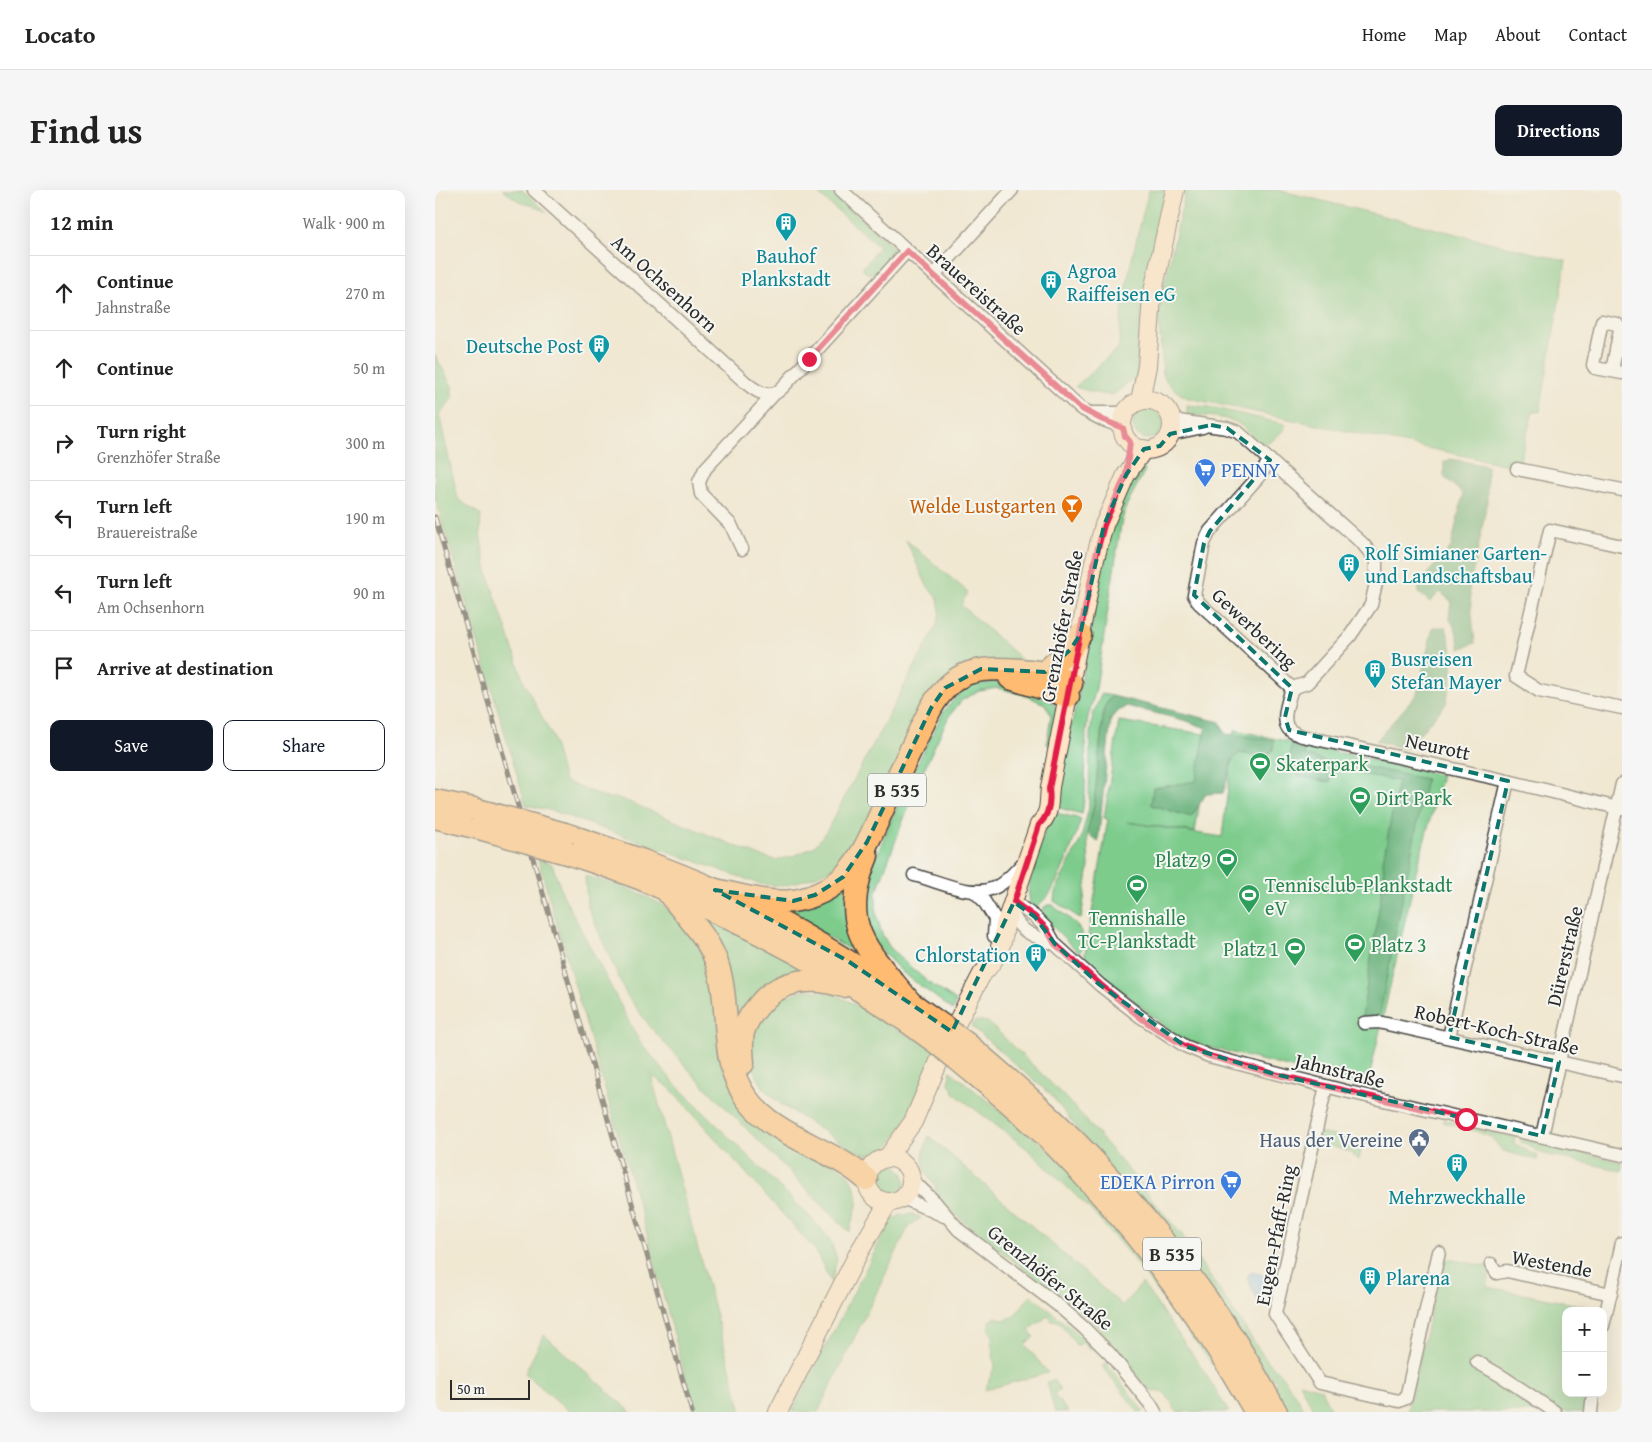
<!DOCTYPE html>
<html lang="en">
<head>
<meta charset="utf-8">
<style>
	:root { --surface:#fff; --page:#f6f6f6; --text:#222; --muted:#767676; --line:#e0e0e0; --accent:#111827 }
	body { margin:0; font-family:"Gentium Book Plus",serif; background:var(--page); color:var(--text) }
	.controls { position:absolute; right:15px; bottom:15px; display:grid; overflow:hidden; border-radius:10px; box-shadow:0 5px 20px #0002 }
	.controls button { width:45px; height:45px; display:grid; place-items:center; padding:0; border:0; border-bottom:1px solid var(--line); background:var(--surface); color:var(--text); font:25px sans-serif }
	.scale { position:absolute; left:15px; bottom:12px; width:80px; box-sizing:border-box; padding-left:5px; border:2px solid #2b2b2b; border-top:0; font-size:14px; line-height:18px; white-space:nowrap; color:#2b2b2b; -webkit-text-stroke:4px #f6f6f2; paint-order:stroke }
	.stop { position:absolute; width:15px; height:15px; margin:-11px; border:4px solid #e11d48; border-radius:50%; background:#fff }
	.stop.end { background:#e11d48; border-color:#fff; box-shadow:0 1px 5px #0008 }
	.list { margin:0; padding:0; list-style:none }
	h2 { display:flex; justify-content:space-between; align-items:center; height:65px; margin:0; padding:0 20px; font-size:21px }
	h2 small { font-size:16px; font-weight:400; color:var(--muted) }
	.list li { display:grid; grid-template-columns:32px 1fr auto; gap:15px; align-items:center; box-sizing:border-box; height:75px; padding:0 20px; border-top:1px solid var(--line) }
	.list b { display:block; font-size:19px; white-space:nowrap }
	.list p { margin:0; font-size:16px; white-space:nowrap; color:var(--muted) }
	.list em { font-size:16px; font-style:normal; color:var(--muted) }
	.actions { display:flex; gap:10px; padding:15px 20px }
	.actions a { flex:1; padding:11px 0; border:1px solid var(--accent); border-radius:10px; text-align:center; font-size:18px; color:var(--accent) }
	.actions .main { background:var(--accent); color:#fff }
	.icon { flex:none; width:28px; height:28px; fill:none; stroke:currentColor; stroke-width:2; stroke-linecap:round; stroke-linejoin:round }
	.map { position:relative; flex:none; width:1187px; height:1222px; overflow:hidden; border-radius:10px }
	header { display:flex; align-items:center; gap:30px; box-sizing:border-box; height:70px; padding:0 25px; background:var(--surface); border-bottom:1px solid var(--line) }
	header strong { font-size:24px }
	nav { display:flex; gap:28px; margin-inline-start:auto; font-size:18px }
	.intro { display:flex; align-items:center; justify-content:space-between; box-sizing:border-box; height:120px; padding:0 30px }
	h1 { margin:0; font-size:35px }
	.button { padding:12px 22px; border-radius:10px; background:var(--accent); color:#fff; font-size:18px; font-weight:700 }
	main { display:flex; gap:30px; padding:0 30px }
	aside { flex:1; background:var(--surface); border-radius:10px; box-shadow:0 5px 20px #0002 }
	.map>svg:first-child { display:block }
	.green { fill:#7dcc8c; stroke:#547c5c }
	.forest { fill:#66b078; stroke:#486e52 }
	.water { fill:#7dbbf0; stroke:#54738e }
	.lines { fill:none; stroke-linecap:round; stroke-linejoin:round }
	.street-casing { stroke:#494744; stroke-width:15 }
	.secondary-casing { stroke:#494744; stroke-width:20 }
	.highway-casing { stroke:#494744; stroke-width:25 }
	.street { stroke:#fff; stroke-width:12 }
	.secondary { stroke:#ffe4c6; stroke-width:18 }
	.highway { stroke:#ffbb71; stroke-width:22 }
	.rail-casing { stroke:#2b2b2b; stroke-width:5 }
	.rail { stroke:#f6f6f2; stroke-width:3; stroke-dasharray:9; stroke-linecap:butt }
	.highway-bridge-casing { stroke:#494744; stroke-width:25; stroke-linecap:butt }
	.highway-bridge { stroke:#ffbb71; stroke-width:22 }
	.route { stroke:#e11d48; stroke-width:6 }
	.marked { fill:none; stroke:#0f766e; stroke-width:4; stroke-dasharray:10 6; stroke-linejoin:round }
	.labels { text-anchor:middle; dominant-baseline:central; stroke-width:4; stroke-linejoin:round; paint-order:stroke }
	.shield { fill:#f6f6f2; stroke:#686867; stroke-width:1 }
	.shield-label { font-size:19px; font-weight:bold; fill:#2b2b2b }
	.culture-label { font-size:20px; fill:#0d838f; stroke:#f6f6f2; text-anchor:start }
	.street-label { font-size:20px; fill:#2b2b2b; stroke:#f6f6f2 }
	.shop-label { font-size:20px; fill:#366cbe; stroke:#f6f6f2; text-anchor:start }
	.food-label { font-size:20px; fill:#c56008; stroke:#f6f6f2; text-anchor:end }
	.leisure-label { font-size:20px; fill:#27864d; stroke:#f6f6f2; text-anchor:start }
	.service-label { font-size:20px; fill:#4e5e75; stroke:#f6f6f2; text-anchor:end }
</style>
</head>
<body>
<header>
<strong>Locato</strong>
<nav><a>Home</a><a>Map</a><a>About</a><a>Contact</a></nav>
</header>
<div class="intro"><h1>Find us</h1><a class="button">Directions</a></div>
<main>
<aside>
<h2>12 min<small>Walk · 900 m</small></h2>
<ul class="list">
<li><svg class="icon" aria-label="ahead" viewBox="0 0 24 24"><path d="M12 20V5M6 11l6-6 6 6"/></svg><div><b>Continue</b><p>Jahnstraße</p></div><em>270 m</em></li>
<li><svg class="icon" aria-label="ahead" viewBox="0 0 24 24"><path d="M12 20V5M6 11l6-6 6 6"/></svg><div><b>Continue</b></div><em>50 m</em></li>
<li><svg class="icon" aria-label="right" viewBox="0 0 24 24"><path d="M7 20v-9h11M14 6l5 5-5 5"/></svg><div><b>Turn right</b><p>Grenzhöfer Straße</p></div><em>300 m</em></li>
<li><svg class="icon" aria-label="left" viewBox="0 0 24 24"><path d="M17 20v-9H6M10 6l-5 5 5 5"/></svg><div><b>Turn left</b><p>Brauereistraße</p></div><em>190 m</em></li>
<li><svg class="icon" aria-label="left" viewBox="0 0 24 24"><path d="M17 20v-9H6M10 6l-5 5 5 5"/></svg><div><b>Turn left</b><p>Am Ochsenhorn</p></div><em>90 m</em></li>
<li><svg class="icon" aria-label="arrive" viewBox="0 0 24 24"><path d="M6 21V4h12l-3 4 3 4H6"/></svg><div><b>Arrive at destination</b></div></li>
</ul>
<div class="actions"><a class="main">Save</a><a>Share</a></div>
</aside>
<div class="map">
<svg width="1187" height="1222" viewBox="0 0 1187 1222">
	<rect width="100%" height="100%" fill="#f6f6f2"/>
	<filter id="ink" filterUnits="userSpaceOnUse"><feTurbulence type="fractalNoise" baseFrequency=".02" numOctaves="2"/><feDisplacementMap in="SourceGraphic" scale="10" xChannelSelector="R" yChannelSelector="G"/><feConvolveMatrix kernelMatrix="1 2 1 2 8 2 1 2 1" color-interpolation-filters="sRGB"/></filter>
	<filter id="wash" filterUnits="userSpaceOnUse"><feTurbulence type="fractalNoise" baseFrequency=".0096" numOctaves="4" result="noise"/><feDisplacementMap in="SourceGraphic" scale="20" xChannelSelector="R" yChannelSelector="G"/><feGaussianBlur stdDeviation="1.12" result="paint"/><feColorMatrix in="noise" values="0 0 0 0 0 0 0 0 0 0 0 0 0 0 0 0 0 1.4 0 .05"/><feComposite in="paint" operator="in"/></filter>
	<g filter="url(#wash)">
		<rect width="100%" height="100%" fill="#f0e8d1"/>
		<g class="green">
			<path d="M67,0H87L112,22L97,15L87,13Z"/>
			<path d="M379,0H395L459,58V65L441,84L432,83L427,79L444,57Z"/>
			<path d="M714,0H730L705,136L702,189L695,191L678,205L665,204L640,197L684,157C686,104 701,52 714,0Z"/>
			<path d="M751,0H843L1131,71L1105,222L1098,221L1083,277L753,208C742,203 732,195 728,184L724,130L725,113Z"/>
			<path d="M0,165L17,196V209L4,224L23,309L46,325L45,344L51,378L89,492L117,546L129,591L172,608H184L325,666L341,670L359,666L380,656L391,642L502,435L505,421L503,408L492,396L471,350L533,402L526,415L587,470L524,478L459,579L411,669L394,680L376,688L349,696L325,694L118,621L91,615L0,307Z"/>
			<path d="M752,215L775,217L850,234V238C818,275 823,238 795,230C782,226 766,226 752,225Z"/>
			<circle cx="713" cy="234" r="15"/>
			<path d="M705,275L710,280L691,316L686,334L661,498L653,527L651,542L650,603L647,624L617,616L645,498L671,354L678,330Z"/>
			<path d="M563,492L577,494L619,513L622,523L615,556L612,554L616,525L610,514L587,504L562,498L544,501L527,510L514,526L499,557L480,599L441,703V723L447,744L454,756L466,769L493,792L521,811L518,820L467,782L444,758L437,747L431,725L430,698L439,672L456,630L486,566L509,521L524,504L532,498L543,494Z"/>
			<path d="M666,504L677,506L669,518L659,615L652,643L654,676L646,729L619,711L620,702L646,649L654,618L655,544L658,525Z"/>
			<path d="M684,531L775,545L760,642L692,632L787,647L800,540L1007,585L982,678L932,897L746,850L649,769L673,629L669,628Z"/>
			<path d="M617,622L646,629C638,654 629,679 616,702C612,709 605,712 601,719L595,713L593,698L615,623Z"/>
			<path d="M103,669L117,674L128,705L203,849L239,893L384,1036L395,1050L402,1069L396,1092L380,1060L235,898L216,885L307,1222H260L210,1037Z"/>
			<path d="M150,686L193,698L220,711L243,726L272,770L296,892L412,983C429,1008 422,1015 414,1042L265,892L217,839L191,804L165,745L152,715Z"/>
			<path d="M410,692L429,768L343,718Z"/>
			<path d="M613,715H617C631,726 660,743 644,763L606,725L609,717Z"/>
			<path d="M268,725L385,785L347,792L304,867L314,897L339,926L313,900L264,728Z"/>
			<path d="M372,799L401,805L425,817L452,835L500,858V864L468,936L450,961L434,965L426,963L407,953L347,915L330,900L321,885L316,871L314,855L320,832L345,808Z"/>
			<path d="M540,831H547L553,832L612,889L645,923L695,982L747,1045L830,1168C847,1184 859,1201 870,1222H853L839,1195L842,1192L828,1179L616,905L537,837Z"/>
			<path d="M515,881L585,936L640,982L787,1176L779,1177L695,1065L653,1017L591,958L520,904L514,893Z"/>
			<path d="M1008,929L1080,947L1079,954C1091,957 1091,963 1103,966L1102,970L1068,961L1056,947L1040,941L1007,932Z"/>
			<path d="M885,943L928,952L924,970L914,962L883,952Z"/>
			<path d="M494,946L688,1116L707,1093L765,1175L794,1222H742C734,1210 731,1198 715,1201L660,1134L545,1045L496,1004L501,998C486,975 484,972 494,946Z"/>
			<path d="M1086,948L1185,972L1187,973V981L1105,963C1096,958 1097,955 1085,952Z"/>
			<circle cx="455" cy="990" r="15"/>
			<path d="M477,1024L486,1028L474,1036L383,1222H357L456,1030L466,1025Z"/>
			<path d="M1008,1068L1055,1077L1053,1097L1164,1119V1121H1131V1203H1151L1149,1222H972Z"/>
			<path d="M596,1105L635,1137L657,1158L654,1160L648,1152L642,1156L625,1133L620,1130L618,1132L613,1126L594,1140L599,1147L590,1154L613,1183L550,1200L560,1176L556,1151L559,1148L553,1138L555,1131L561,1127L570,1130L579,1126Z"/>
			<path d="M109,1145L196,1222H135L90,1183Z"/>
			<path d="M671,1173L709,1222H703L667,1176Z"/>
			<path d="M618,1190L625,1199L619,1205L633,1222H620L612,1192Z"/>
			<path d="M864,1193L886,1199L897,1222H880Z"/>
		</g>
		<g class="forest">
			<path d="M1016,269L1052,276V313L1040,374L1034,396L1040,453L1025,459L1021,440L1014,428L1016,411L1005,402L995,412L984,403L983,394L1016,357L1028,304L1009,287V272Z"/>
			<path d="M998,437H1011L1018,464L1017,485L1011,514L971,559L941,551L982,504Z"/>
			<path d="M677,506L785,532L790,544L839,550L838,560L828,567L805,563L798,569L788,603L771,604L756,627L716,615L718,598L761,591L771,538L752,531L692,516L685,520L676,528L663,652L652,643L659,615L669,517Z"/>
			<path d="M857,553L868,557L870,565L900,574L895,592L863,586C855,575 853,566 857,553Z"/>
			<path d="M927,576L991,589L944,828L927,826L949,686L948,671L963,591L926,584Z"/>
		</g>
		<path class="water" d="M816,1082L840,1088L828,1113H824L812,1087Z"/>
	</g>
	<g filter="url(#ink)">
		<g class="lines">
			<g class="street-casing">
				<g id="street">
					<path d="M99,0L310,192C317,198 329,208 340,203C343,202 347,198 349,196L472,61"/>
					<path d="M406,0L645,218L668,230L688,237"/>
					<path d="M499,85L577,0"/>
					<path d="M1177,181L1185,139L1182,134L1167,131L1158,175L1160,178L1187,183"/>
					<path d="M655,223H691"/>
					<path d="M736,230L792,238L803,242L928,354L941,370V393L936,415L915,446L872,493L857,498L764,413L759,405L769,353L775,341L825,285L835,270"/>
					<path d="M735,244L768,237"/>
					<path d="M1082,279L1187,300"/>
					<path d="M1187,356L1115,340L1081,486L1104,501L1187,518"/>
					<path d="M307,359L296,335L266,304L264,292L270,279L340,203"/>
					<path d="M857,498C854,509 844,533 856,541C859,543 864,545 867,546L1073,591L1187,619"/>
					<path d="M479,685C504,691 537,709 561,697C573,691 581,680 590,671"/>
					<path d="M539,701L549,711L560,729L559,746"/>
					<path d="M579,712L600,727L611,738L620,754L665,795L706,827L750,856L774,866L914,902L1187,965"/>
					<path d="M576,719C583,743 599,746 620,754"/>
					<path d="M929,833L943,832L1187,886"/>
					<path d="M1014,847L1073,591"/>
					<path d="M891,896L840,1124L885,1193L964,1211L971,1208L1004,1062"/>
					<path d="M1107,946L1187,594"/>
					<path d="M476,989L499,1011L524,1040L624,1116L649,1138L675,1164L716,1215L720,1222"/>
					<path d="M468,1008L509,1026"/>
					<path d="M1056,1074L1062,1083L1072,1081L1176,1104"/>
					<path d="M1168,1136L1187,1053"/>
					<path d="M1042,1172L1068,1187L1120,1222"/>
					<path d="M1156,1222L1158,1203"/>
				</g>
			</g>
			<g class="secondary-casing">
				<g id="secondary">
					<circle cx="712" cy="235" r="25"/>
					<path d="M705,211L712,176L717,106L740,0"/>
					<circle cx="454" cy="990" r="22"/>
					<path d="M452,968L478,932L514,848L547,784C562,769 568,755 570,735L604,635C618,621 612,609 616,592L659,373L669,335L691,285L709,259"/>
					<path d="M343,1222L424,1062L453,1013"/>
				</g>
			</g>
			<g class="highway-casing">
				<g id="highway">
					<path d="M610,482L635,460L645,445"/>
					<path d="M575,488L633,506"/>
					<path d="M0,611L39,619"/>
					<path d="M0,627L44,638"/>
					<path d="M130,644C180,661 231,678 280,700C361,736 436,783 508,836"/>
					<path d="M135,664C156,671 176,677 196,685C213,691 229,699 245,706C336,745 423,794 502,853"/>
					<path d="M432,666C402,736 432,759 474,811"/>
					<path d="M280,700C305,705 332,714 358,711C377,708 395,700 409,686C428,667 439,639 450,614C465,582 480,550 496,518C519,479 542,477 585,480C607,482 616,482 636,494"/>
					<path d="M234,704C253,728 276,749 284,780C296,822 284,872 312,909C341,948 395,957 431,989"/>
					<path d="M532,854C580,895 628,936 670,983C714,1031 755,1083 791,1137C809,1164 825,1193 841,1222"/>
					<path d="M522,869C553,895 585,920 614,949C695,1030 764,1122 821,1222"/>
					<path d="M308,873C307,863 306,852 308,842C311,832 317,823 324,815C345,789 378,786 408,796"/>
				</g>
			</g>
			<use href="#street" class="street"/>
			<use href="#secondary" class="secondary"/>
			<use href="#highway" class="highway"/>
			<g class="rail-casing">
				<path id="rail" d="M0,327L257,1222"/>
			</g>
			<use href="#rail" class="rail"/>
			<g class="highway-bridge-casing">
				<g id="highway-bridge">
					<path d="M39,619L130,644"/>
					<path d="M44,638L135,664"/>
					<path d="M508,836L532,854"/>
					<path d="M502,853L522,869"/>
				</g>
			</g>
			<use href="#highway-bridge" class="highway-bridge"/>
		</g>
	</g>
	<g class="lines" filter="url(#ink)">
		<path class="route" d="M374,169L472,61L645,218L668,230L688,238L690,246L695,252L691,285L669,335L659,373L614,599C616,613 614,625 604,635L579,712L600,727L611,738L620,754L666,795L706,828L726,842L750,856L774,866L839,884L1031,929"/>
	</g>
	<path d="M0 0H1187V1222H0ZM776,235L792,238L835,270L775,341L769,353L759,405L857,498L850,527L854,540L1073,591L1014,847L1124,872L1107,946L839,884L750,856L665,795L620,754L600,727L579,712L517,842L413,771L280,700L358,711L380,705L408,687L432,652L496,518L510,498L546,479L610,482L635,460L645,445L669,335L691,285L709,259L725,256L735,244Z" fill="#f0e8d1" fill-opacity=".55" fill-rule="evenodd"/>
	<path class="marked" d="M776,235L792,238L835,270L775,341L769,353L759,405L857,498L850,527L854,540L1073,591L1014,847L1124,872L1107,946L839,884L750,856L665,795L620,754L600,727L579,712L517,842L413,771L280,700L358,711L380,705L408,687L432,652L496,518L510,498L546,479L610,482L635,460L645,445L669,335L691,285L709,259L725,256L735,244Z"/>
	<defs>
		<g id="building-pin" transform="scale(1.125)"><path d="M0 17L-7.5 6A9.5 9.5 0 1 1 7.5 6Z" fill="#0f9aa8" stroke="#f6f6f2"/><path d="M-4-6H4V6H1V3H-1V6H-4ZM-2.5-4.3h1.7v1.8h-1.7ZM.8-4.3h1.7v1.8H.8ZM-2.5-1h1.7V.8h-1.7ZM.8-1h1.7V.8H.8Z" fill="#fff"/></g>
		<g id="supermarket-pin" transform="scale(1.125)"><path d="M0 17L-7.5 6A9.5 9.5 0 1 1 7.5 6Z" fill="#3f7fe0" stroke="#f6f6f2"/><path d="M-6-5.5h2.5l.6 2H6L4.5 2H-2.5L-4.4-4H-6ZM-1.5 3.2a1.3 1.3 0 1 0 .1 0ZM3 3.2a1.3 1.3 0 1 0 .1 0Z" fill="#fff"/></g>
		<g id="bar-pin" transform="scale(1.125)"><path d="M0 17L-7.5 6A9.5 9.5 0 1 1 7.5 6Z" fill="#e8710a" stroke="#f6f6f2"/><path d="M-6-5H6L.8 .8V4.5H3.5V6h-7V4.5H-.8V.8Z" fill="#fff"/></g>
		<g id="stadium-pin" transform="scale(1.125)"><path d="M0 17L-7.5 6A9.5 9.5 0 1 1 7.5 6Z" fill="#2e9e5b" stroke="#f6f6f2"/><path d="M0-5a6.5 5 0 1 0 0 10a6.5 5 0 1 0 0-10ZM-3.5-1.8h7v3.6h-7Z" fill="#fff"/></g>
		<g id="civic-pin" transform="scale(1.125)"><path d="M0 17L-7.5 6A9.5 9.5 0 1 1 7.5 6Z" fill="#5c6f8a" stroke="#f6f6f2"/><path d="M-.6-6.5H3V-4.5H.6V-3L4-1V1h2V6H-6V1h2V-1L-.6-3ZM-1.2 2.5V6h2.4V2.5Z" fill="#fff"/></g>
	</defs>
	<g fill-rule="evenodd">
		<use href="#building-pin" x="351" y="33"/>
		<use href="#building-pin" x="616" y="91"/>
		<use href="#building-pin" x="164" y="155"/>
		<use href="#supermarket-pin" x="770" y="279"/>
		<use href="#bar-pin" x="637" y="315"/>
		<use href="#building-pin" x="914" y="374"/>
		<use href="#building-pin" x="940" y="480"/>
		<use href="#stadium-pin" x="825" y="573"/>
		<use href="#stadium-pin" x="925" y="607"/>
		<use href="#stadium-pin" x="792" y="669"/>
		<use href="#stadium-pin" x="702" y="695"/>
		<use href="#stadium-pin" x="814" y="705"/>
		<use href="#stadium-pin" x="920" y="754"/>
		<use href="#stadium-pin" x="860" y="758"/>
		<use href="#building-pin" x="601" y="764"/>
		<use href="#civic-pin" x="984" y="949"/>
		<use href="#building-pin" x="1022" y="974"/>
		<use href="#supermarket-pin" x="796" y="991"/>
		<use href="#building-pin" x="935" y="1087"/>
	</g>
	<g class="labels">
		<g class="shield">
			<rect x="433" y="583.5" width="58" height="33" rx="4"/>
			<rect x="708" y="1047.5" width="58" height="33" rx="4"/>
		</g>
		<g class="shield-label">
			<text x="462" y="600">B 535</text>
			<text x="737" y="1064">B 535</text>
		</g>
		<g class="culture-label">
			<text x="351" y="65" text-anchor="middle">Bauhof<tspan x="351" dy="23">Plankstadt</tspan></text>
			<text x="632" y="80">Agroa<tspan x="632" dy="23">Raiffeisen eG</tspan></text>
			<text x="148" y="155" text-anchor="end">Deutsche Post</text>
			<text x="930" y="362">Rolf Simianer Garten-<tspan x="930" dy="23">und Landschaftsbau</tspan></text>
			<text x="956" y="468">Busreisen<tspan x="956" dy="23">Stefan Mayer</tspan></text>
			<text x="585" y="764" text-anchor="end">Chlorstation</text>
			<text x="1022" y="1006" text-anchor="middle">Mehrzweckhalle</text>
			<text x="951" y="1087">Plarena</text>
		</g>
		<g class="street-label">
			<text transform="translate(230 93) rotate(42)">Am Ochsenhorn</text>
			<text transform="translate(542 99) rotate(42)">Brauereistraße</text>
			<text transform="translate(626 436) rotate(-79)">Grenzhöfer Straße</text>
			<text transform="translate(820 438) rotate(43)">Gewerbering</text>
			<text transform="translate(1003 556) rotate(12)">Neurott</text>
			<text transform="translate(1129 766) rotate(-77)">Dürerstraße</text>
			<text transform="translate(1062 839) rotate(13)">Robert-Koch-Straße</text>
			<text transform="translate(905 880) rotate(14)">Jahnstraße</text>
			<text transform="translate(840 1045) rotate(-79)">Eugen-Pfaff-Ring</text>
			<text transform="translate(1117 1073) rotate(10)">Westende</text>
			<text transform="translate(616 1087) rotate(39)">Grenzhöfer Straße</text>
		</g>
		<g class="shop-label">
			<text x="786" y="279">PENNY</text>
			<text x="780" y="991" text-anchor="end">EDEKA Pirron</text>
		</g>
		<g class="food-label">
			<text x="621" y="315">Welde Lustgarten</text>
		</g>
		<g class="leisure-label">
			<text x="841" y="573">Skaterpark</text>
			<text x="941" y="607">Dirt Park</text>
			<text x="776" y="669" text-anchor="end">Platz 9</text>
			<text x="830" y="694">Tennisclub-Plankstadt<tspan x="830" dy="23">eV</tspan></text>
			<text x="702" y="727" text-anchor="middle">Tennishalle<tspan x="702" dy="23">TC-Plankstadt</tspan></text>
			<text x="936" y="754">Platz 3</text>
			<text x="844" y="758" text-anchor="end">Platz 1</text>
		</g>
		<g class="service-label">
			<text x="968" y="949">Haus der Vereine</text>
		</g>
	</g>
</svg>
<div class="controls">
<button>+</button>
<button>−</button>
</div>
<div class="scale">50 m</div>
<div class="stop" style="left:1031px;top:929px"></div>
<div class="stop end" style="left:374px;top:169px"></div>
</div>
</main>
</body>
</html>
